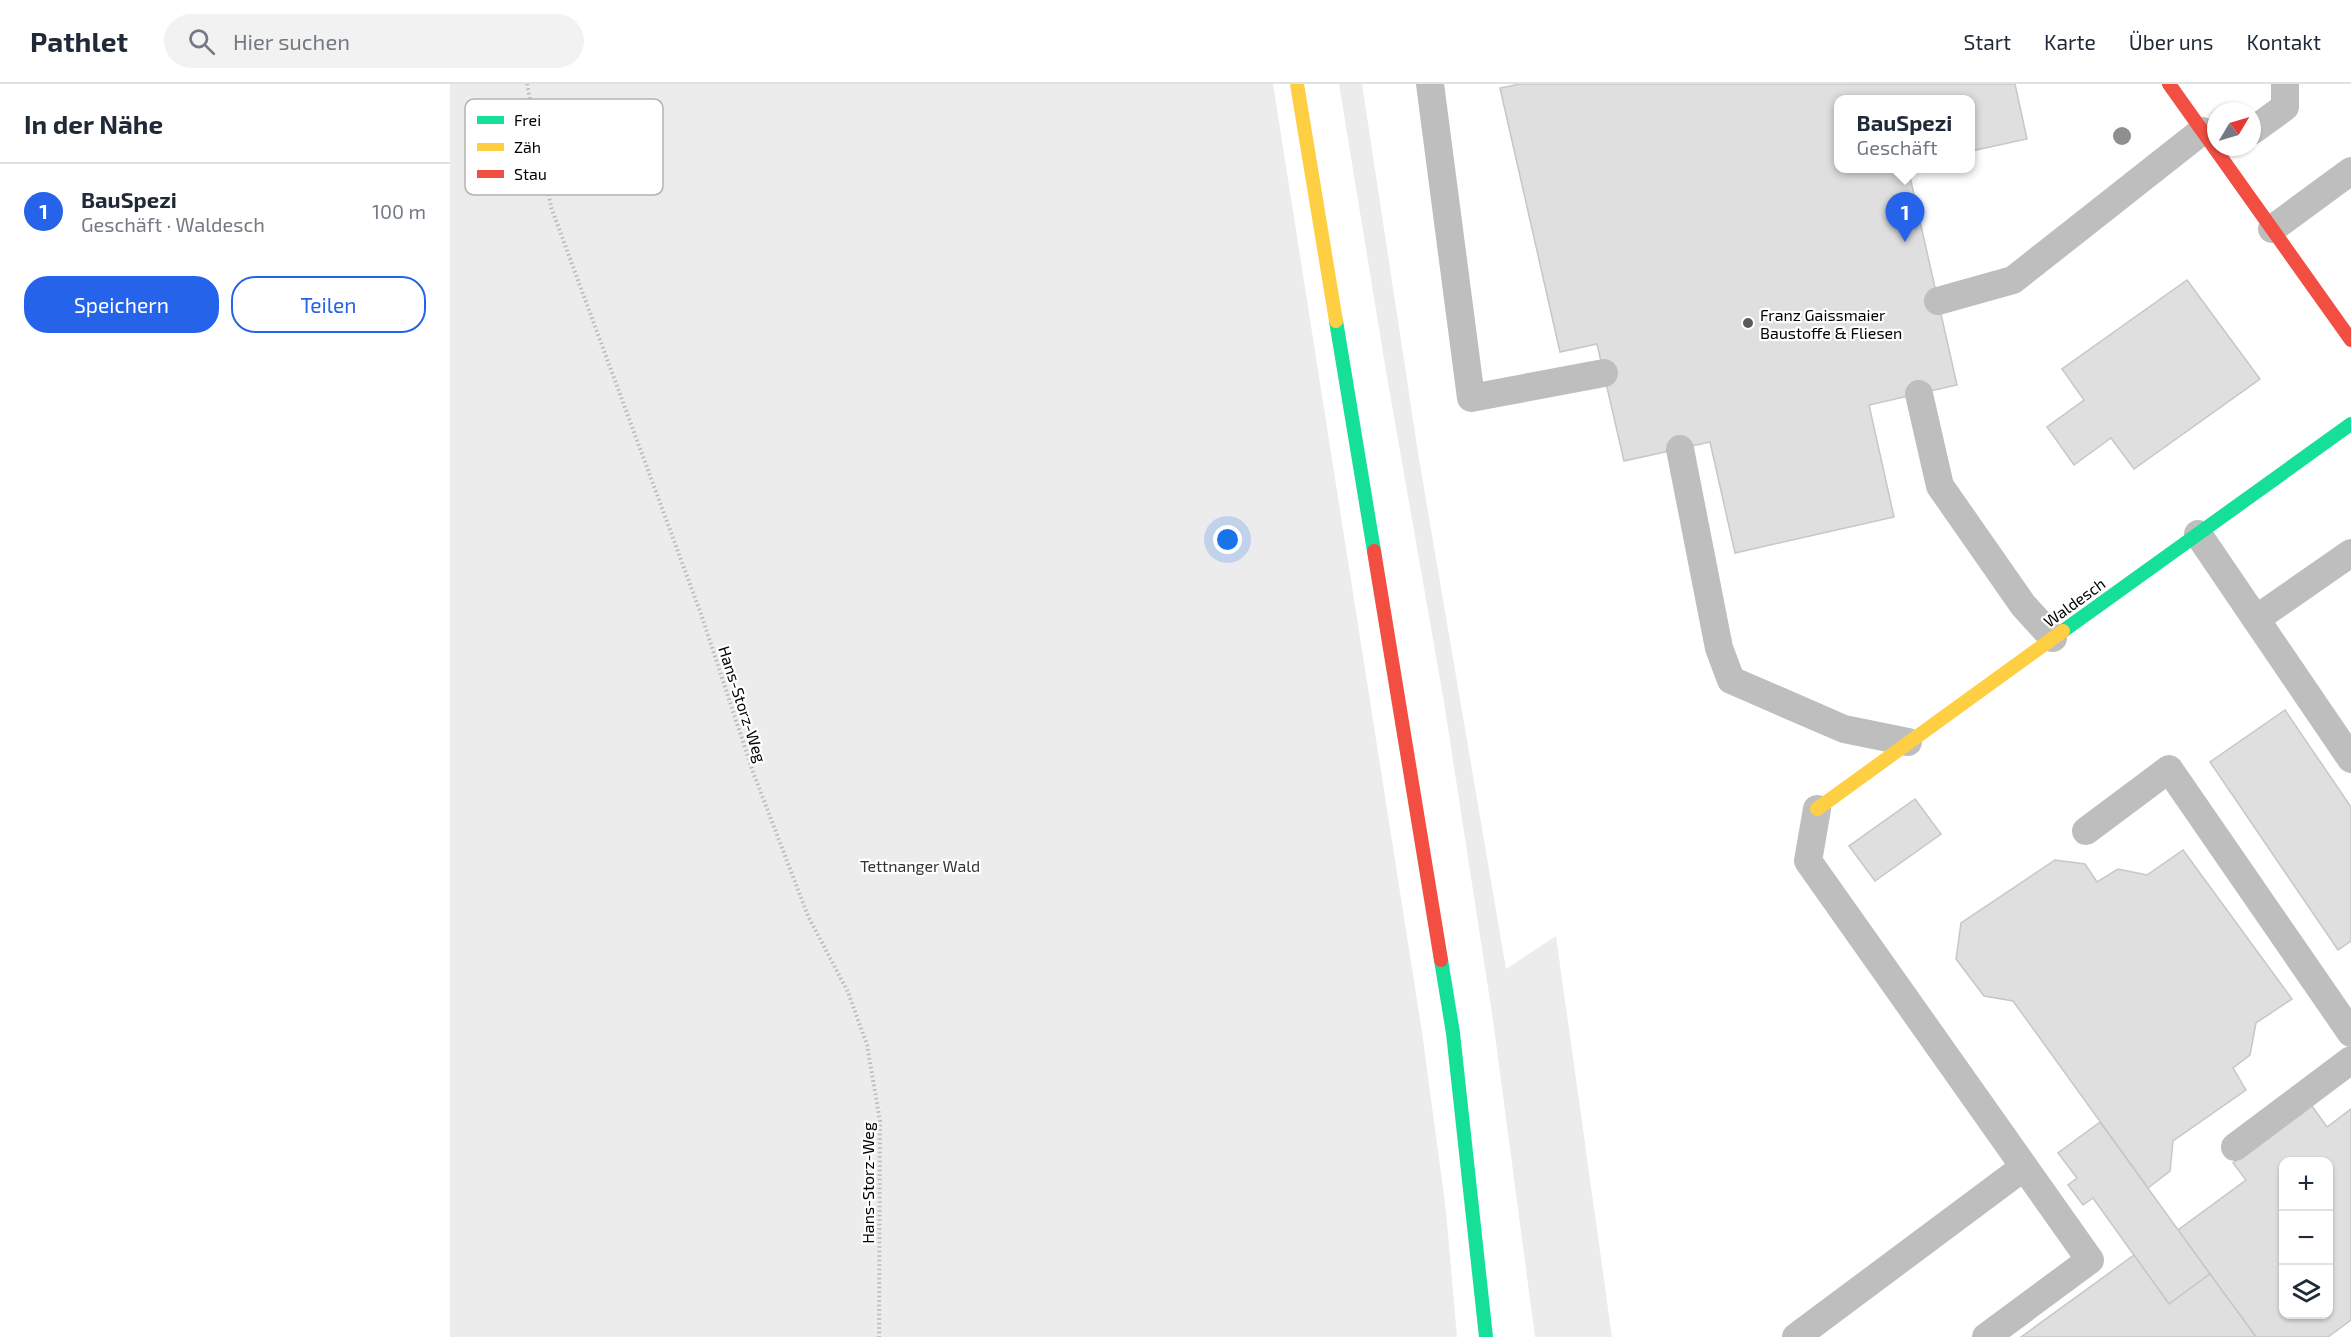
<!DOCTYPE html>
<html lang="de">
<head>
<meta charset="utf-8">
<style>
	:root { --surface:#fff; --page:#f2f2f3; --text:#1f2937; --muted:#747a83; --line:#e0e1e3; --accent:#2563eb }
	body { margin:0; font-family:"Exo 2",sans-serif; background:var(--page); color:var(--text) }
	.controls { position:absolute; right:18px; bottom:18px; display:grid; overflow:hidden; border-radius:12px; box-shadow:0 2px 4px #0004 }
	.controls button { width:54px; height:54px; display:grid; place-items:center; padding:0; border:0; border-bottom:2px solid var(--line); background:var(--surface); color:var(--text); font:30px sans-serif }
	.compass { position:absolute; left:1757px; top:18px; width:54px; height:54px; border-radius:50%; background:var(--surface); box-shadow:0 2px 4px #0004; rotate:52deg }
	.you { position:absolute; left:778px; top:456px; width:21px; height:21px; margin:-15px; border:4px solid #fff; border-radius:50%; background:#1a73e8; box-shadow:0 0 0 9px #1a73e833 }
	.badge { display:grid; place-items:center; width:39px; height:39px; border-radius:50%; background:var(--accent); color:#fff; font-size:20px; font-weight:700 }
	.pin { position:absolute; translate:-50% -50px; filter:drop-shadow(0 2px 3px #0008) }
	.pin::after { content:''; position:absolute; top:32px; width:21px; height:18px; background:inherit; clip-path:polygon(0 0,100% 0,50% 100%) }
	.popup { position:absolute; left:1384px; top:11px; width:141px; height:78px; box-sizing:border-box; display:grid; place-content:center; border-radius:12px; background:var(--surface); filter:drop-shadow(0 2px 4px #0005); font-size:20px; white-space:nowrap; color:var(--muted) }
	.popup b { font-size:22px; color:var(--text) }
	.popup::after { content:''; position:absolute; left:50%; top:100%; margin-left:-12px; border:12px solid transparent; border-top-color:var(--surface) }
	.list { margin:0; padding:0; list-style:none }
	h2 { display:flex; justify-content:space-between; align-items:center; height:78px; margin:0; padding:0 24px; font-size:26px }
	h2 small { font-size:20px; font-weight:400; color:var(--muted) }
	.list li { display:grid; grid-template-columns:39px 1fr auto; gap:18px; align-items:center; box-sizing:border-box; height:96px; padding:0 24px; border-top:2px solid var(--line) }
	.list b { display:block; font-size:22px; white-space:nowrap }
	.list p { margin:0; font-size:20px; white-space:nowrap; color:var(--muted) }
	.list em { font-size:20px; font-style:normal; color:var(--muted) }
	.actions { display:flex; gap:12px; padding:18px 24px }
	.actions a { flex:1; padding:14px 0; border:2px solid var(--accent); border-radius:24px; text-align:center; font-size:21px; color:var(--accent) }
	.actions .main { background:var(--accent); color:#fff }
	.icon { flex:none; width:33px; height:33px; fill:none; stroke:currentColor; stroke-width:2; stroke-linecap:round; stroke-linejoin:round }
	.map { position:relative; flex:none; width:1901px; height:1253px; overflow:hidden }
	header { display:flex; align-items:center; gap:36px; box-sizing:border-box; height:84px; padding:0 30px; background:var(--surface); border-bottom:2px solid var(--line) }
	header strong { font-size:28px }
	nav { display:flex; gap:33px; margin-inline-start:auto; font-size:21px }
	.search { width:420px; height:54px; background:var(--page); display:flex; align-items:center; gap:15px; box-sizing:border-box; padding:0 21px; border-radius:33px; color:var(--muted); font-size:22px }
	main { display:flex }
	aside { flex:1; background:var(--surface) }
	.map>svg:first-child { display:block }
	.green { fill:#ececec }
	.building { fill:#dfdfdf; stroke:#c7c7c7; stroke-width:1.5; fill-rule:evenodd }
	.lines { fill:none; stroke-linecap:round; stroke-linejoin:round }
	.path { stroke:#b9b9b9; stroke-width:4; stroke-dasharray:1.5 3; stroke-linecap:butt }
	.lane { stroke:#bebebe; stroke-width:28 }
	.fast { stroke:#16e098; stroke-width:14 }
	.slow { stroke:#ffcf43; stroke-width:14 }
	.jam { stroke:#f24e42; stroke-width:14 }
	.tree { fill:#8f8f8f }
	.poi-dot { fill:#595959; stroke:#fff; stroke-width:2 }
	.labels { text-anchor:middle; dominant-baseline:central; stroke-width:4.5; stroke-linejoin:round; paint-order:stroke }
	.poi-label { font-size:16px; fill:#000; stroke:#fff; text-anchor:start }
	.street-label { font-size:16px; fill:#000; stroke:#fff }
	.park-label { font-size:16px; fill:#333; stroke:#fff }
	.key { fill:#fff; stroke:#b2b2b2; stroke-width:1.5 }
	.key-label { font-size:16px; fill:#000 }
</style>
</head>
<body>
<header>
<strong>Pathlet</strong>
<div class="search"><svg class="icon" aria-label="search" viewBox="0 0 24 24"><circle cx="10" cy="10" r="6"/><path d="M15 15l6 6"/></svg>Hier suchen</div>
<nav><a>Start</a><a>Karte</a><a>Über uns</a><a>Kontakt</a></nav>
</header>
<main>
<aside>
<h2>In der Nähe<small></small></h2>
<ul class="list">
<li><span class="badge">1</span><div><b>BauSpezi</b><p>Geschäft · Waldesch</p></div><em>100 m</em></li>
</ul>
<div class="actions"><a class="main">Speichern</a><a>Teilen</a></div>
</aside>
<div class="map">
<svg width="1901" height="1253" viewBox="0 0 1901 1253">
	<rect width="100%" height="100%" fill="#fff"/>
	<g class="green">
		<path d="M0,0H823L972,948L996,1127L1007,1253H0Z"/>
		<path d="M889,0H912L969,375L1056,885L1106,852L1162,1253H1085L1043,936L994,618L936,287Z"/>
	</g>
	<g class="building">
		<path d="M1070,0H1565L1577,55L1521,67V15H1389V84H1458L1507,301L1419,321L1444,433L1285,469L1260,358L1174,377L1147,260L1110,268L1050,4Z"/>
		<path d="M1737,196L1810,295L1684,385L1661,354L1624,381L1597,343L1634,316L1612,285Z"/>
		<path d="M1835,626L1901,723V857L1888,866L1760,678Z"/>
		<path d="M1465,715L1491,750L1425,797L1399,762Z"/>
		<path d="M1733,766L1842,915L1806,939L1800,971L1783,984L1796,1006L1723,1057L1720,1087L1698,1104L1563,917L1534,912L1506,875L1511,839L1605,776L1635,780L1647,798L1668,785L1697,791Z"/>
		<path d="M1862,1022L1877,1043L1901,1025V1236L1878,1253H1806L1728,1146L1796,1096L1783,1079ZM1834,1078H1878V1230H1834Z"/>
		<path d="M1650,1038L1760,1190L1719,1220L1643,1114L1633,1121L1618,1101L1627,1094L1608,1069Z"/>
		<path d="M1684,1171L1719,1220L1760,1190L1806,1253H1571Z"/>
	</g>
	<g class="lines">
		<path class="path" d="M77,0L101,123L251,530L303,688L358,832L398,908L417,961L430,1037L429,1253"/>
		<g class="lane">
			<path d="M980,0L1021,314L1154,289"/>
			<path d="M1802,47L1835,23V0"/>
			<path d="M1822,145L1901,87"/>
			<path d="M1488,217L1563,196L1752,47"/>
			<path d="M1469,310L1490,402L1573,521L1603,554"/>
			<path d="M1230,365L1269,564L1281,596L1394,645L1458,658"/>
			<path d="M1748,450L1901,675"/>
			<path d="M1806,535L1901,469"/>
			<path d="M1367,725L1358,777L1640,1176L1536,1253"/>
			<path d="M1636,747L1719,685L1901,949"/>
			<path d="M1785,1063L1901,976"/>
			<path d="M1346,1253L1574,1083"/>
		</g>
		<g class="fast">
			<path d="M886,237L924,467"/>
			<path d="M1613,547L1901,340"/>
			<path d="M991,876L1003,949L1036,1253"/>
		</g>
		<g class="slow">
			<path d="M847,0L886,237"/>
			<path d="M1367,725L1613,547"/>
		</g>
		<g class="jam">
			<path d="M1719,0L1901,256"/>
			<path d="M924,467L991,876"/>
		</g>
	</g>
	<circle class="tree" cx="1672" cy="52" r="9"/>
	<circle class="poi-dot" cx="1298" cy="239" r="6"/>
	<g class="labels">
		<g class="poi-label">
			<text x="1310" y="230">Franz Gaissmaier<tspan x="1310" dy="18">Baustoffe &amp; Fliesen</tspan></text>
		</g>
		<g class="street-label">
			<text transform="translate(1624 518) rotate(-36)">Waldesch</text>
			<text transform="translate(293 620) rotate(72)">Hans-Storz-Weg</text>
			<text transform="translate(417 1099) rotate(-90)">Hans-Storz-Weg</text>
		</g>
		<g class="park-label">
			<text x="470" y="781">Tettnanger Wald</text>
		</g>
	</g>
	<rect x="15" y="15" width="198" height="96" rx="9" class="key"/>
	<rect x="27" y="32" width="27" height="8" fill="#16e098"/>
	<rect x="27" y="59" width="27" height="8" fill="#ffcf43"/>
	<rect x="27" y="86" width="27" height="8" fill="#f24e42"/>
	<g class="key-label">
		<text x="64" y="42">Frei</text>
		<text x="64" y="69">Zäh</text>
		<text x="64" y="96">Stau</text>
	</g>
</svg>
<div class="controls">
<button>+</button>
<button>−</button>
<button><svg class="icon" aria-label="layers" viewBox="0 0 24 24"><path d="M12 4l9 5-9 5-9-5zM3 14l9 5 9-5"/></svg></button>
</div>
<svg class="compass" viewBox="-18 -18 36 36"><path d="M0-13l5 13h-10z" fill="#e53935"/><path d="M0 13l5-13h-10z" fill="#747a83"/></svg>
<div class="you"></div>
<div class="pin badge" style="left:1455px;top:158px">1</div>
<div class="popup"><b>BauSpezi</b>Geschäft</div>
</div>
</main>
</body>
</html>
